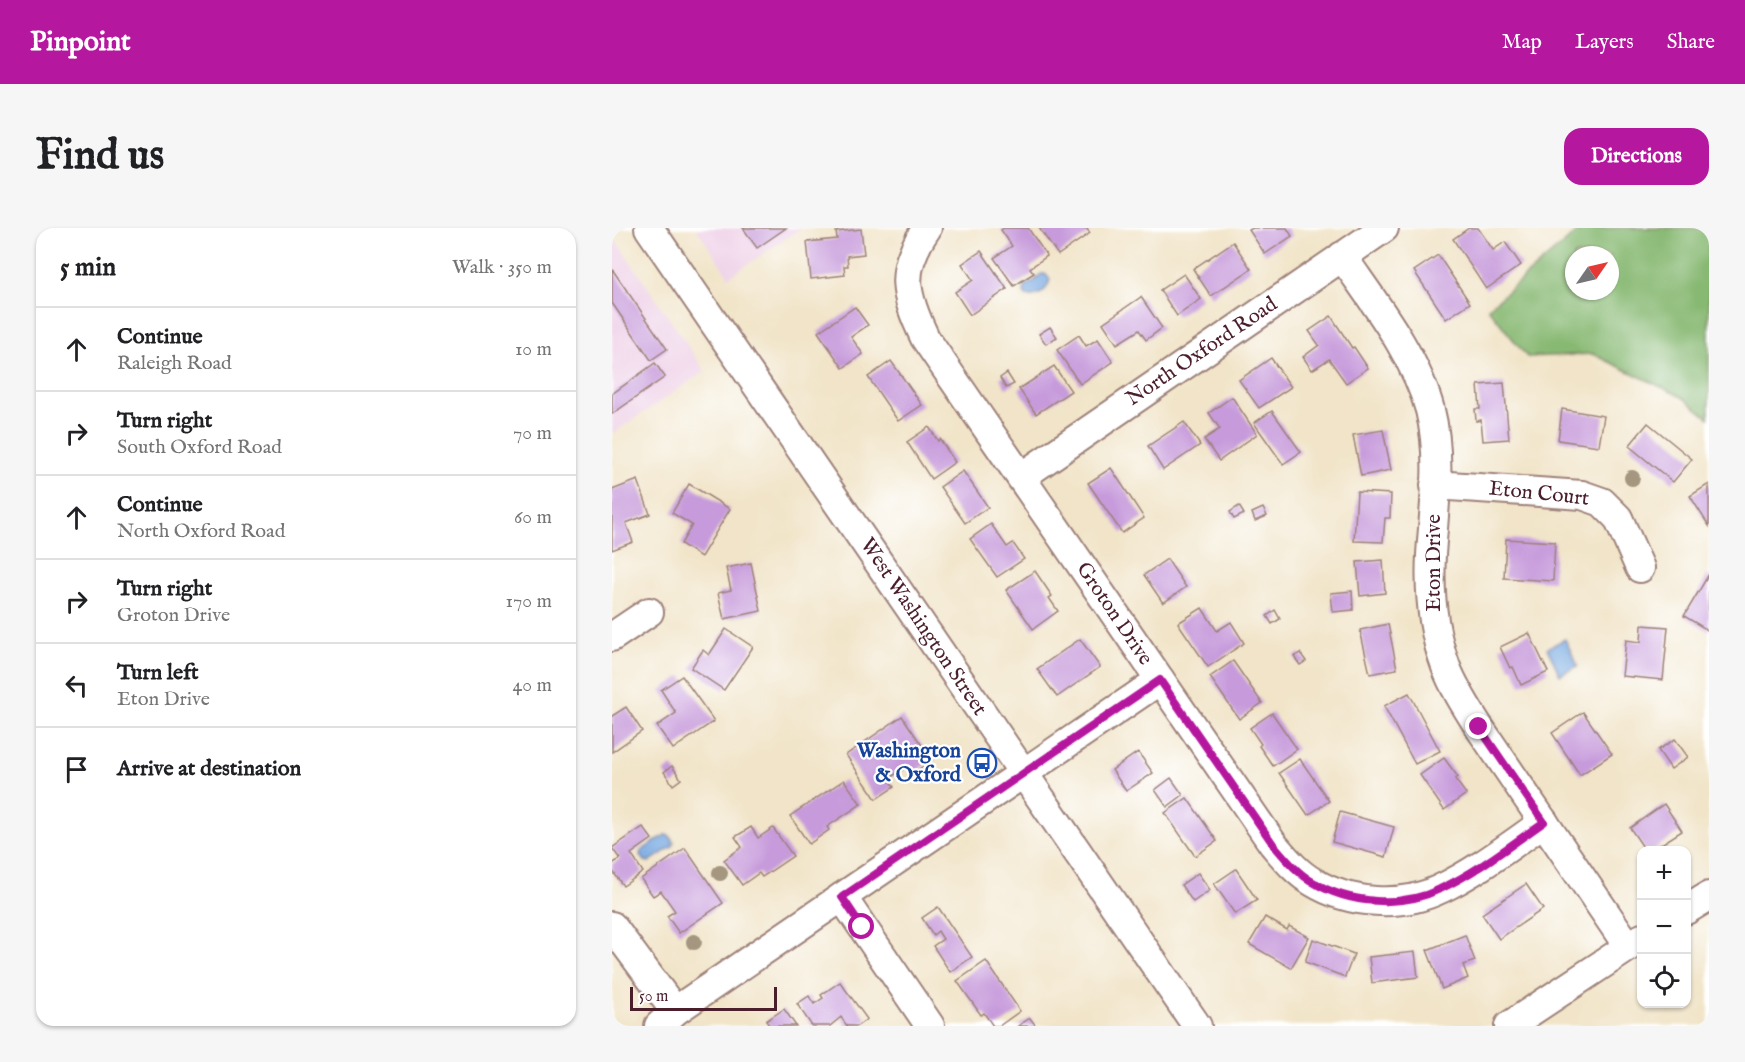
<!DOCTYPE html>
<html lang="en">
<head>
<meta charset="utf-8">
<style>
	:root { --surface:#fff; --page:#f6f6f6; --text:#202124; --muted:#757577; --line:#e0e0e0; --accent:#b5179e }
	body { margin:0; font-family:"IM FELL English",serif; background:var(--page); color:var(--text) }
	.controls { position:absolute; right:18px; bottom:18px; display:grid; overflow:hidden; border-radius:12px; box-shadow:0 2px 4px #0004 }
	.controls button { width:54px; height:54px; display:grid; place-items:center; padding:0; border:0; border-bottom:2px solid var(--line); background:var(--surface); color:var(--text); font:30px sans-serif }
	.compass { position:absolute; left:953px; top:18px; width:54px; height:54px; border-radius:50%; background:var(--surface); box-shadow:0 2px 4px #0004; rotate:56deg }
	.scale { position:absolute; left:18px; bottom:15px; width:147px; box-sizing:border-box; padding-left:6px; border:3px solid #4a1f2b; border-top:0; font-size:16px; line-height:21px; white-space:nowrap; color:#4a1f2b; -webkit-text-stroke:4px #fff; paint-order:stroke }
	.stop { position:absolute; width:18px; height:18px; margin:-14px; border:4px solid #b5179e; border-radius:50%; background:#fff }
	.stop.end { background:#b5179e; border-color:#fff; box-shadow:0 2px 6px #0008 }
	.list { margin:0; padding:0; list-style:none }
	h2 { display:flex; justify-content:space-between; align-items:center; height:78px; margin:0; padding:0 24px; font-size:26px }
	h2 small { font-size:20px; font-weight:400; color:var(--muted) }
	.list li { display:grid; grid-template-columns:39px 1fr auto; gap:18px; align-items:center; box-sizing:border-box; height:84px; padding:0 24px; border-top:2px solid var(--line) }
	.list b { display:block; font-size:22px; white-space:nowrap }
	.list p { margin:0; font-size:20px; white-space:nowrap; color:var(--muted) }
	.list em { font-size:20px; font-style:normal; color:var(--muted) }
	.icon { flex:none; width:33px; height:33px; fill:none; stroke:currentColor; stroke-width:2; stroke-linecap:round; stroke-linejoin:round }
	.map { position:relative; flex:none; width:1097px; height:798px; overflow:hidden; border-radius:18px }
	header { display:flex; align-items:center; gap:36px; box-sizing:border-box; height:84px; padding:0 30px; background:var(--accent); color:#fff }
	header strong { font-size:28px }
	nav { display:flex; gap:33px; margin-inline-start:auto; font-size:21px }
	.intro { display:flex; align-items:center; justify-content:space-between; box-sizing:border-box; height:144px; padding:0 36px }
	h1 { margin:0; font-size:42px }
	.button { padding:15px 27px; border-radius:18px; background:var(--accent); color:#fff; font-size:21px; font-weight:700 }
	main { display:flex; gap:36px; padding:0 36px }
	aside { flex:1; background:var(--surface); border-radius:18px; box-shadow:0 2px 4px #0004 }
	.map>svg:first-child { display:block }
	.built { fill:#eed0e7 }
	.forest { fill:#88b973; stroke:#696c4f; stroke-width:1.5; fill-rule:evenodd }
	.water { fill:#72a6df; stroke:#5e6285; stroke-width:1.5 }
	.building { fill:#c79bdb }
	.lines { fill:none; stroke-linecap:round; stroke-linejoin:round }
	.minor-casing { stroke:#9e827a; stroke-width:32 }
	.minor { stroke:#fff; stroke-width:28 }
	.tree { fill:#a59680 }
	.route { stroke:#b5179e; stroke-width:8 }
	.labels { text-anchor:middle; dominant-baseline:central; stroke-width:4.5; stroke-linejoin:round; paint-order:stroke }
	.street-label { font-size:21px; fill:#4a1f2b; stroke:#fff }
	.transit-label { font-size:21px; font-weight:bold; fill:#164399; stroke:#fff; text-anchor:end }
</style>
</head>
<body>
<header>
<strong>Pinpoint</strong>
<nav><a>Map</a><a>Layers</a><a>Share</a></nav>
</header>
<div class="intro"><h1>Find us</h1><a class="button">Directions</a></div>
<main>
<aside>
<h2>5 min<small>Walk · 350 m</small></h2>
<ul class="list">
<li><svg class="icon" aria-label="ahead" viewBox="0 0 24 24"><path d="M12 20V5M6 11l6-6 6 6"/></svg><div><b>Continue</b><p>Raleigh Road</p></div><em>10 m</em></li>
<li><svg class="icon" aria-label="right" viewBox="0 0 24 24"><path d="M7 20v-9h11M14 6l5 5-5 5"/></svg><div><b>Turn right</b><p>South Oxford Road</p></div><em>70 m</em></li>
<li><svg class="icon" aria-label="ahead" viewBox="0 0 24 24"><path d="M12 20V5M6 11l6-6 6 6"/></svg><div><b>Continue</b><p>North Oxford Road</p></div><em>60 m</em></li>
<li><svg class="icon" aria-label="right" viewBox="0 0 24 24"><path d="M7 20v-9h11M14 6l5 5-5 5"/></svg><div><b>Turn right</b><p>Groton Drive</p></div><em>170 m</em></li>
<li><svg class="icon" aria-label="left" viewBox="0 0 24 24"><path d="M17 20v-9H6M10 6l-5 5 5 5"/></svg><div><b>Turn left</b><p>Eton Drive</p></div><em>40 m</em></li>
<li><svg class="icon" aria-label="arrive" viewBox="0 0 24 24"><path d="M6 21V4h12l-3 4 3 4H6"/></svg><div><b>Arrive at destination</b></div></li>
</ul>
</aside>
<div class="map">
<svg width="1097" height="798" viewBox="0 0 1097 798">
	<rect width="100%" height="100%" fill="#fff"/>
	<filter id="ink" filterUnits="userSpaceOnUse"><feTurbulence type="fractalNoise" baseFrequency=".0167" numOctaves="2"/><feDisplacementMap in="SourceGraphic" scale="12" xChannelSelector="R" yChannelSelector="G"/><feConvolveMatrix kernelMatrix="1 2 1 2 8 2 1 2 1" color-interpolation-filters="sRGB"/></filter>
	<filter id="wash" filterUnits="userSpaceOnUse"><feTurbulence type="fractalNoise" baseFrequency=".008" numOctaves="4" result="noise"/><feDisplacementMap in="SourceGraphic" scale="24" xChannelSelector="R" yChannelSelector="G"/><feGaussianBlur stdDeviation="1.35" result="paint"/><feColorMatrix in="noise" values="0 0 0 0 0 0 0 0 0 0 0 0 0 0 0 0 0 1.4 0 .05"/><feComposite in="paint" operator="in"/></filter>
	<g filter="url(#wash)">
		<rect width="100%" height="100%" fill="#f1e4c8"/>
		<g class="built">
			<path d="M84,0H189L117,49Z"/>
			<path d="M0,7L93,143L0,206Z"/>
		</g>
		<path class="forest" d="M970,0H1097V190L1070,169L981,126L915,129L876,80ZM962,27H998V63H962Z"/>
		<g class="water">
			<path d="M429,46H433L438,51C435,64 427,69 414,68L412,65L413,57L421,54Z"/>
			<path d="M953,411L966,438L948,447L935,420Z"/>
			<path d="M53,607H57L62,614L61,618L37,634L33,633L28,627L29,623Z"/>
		</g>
		<g id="blocks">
			<g class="building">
				<path d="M131,0H174L145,20Z"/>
				<path d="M392,0H416L435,28L418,40L422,45L402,58L382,30L400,18L389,2Z"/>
				<path d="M427,0H474L478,5L446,27Z"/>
				<path d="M641,0H675L680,8L653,26L637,2Z"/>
				<path d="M857,0H866L881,22L893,14L909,37L874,61L841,11Z"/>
				<path d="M249,1L252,26L235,28L236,38H232L233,47L199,51L195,14L225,11L224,4Z"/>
				<path d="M621,14L639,41L599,68L581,41Z"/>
				<path d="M369,23L395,61L358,87L343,64L361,52L350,36Z"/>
				<path d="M826,27L858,75L834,91L802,43Z"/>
				<path d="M0,41L55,121L39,132L0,75Z"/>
				<path d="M572,46L589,71L565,88L548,62Z"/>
				<path d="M529,69L550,100L534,112L527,102L505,116L491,95Z"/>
				<path d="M243,79L256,97L239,109L251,126L231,140L206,104Z"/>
				<path d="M719,88L740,120L742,119L756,140L734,155L717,131L700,142L691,129L707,117L697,103Z"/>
				<path d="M438,99L445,109L434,116L427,106Z"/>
				<path d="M467,107L474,118L486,111L501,134L468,156L445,122Z"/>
				<path d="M659,130L679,159L647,180L627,152Z"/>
				<path d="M279,133L310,177L286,193L256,149Z"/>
				<path d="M43,135L53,149L0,186V166Z"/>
				<path d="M442,138L459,163L424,186L407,161Z"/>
				<path d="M395,145L402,156L394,160L388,150Z"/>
				<path d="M892,155L897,211L871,213L869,192L864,193L863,181H868L866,157Z"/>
				<path d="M620,169L645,206L607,233L592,211L608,201L597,185Z"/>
				<path d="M950,181L992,188L987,218L946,212Z"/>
				<path d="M660,183L689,224L671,236L642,195Z"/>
				<path d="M572,194L588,217L551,242L536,218Z"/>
				<path d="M1036,195L1080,231L1061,254L1017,218Z"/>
				<path d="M317,199L326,213L328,211L343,234L319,251L295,214Z"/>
				<path d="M771,202L779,242L749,248L741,207Z"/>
				<path d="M499,240L532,290L510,305L476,255Z"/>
				<path d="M351,243L376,279L353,295L328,259Z"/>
				<path d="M26,252L38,286L14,295L21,314L0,322V262Z"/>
				<path d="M77,256L118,281L89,329L69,316L80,297L60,285Z"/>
				<path d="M1097,256V298L1078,268Z"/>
				<path d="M745,264L779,266L778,290H773L771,314L742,313Z"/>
				<path d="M627,278L632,286L622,291L618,284Z"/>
				<path d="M651,280L655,288L643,293L640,285Z"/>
				<path d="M379,296L395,319L401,315L412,331L385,349L358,311Z"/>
				<path d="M894,311L943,314L941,353L892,350Z"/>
				<path d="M555,331L574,359L551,375L532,347Z"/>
				<path d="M771,332L773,365L748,368L745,334Z"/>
				<path d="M139,335L149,383L112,391L106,365L119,362L114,340Z"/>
				<path d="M423,343L440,368L437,370L446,383L421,401L394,362Z"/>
				<path d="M1097,346V403L1072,388Z"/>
				<path d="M740,363L741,382L721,384L719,365Z"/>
				<path d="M590,380L605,403L619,394L632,415L596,439L566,395Z"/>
				<path d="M663,382L668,391L660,396L655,388Z"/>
				<path d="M776,396L785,441L758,446L748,402Z"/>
				<path d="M1030,397L1056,399L1051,452L1010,448L1014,412L1029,414Z"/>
				<path d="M114,401L141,419L112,462L79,440L91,422L97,427Z"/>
				<path d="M917,405L936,444L909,457L901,439L898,440L888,419Z"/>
				<path d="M468,411L488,439L445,469L425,441Z"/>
				<path d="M688,425L694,433L688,437L682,429Z"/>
				<path d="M621,433L650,475L627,491L598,449Z"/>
				<path d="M70,448L102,493L61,521L45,498L64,485L49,462Z"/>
				<path d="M797,465L828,523L803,536L772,478Z"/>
				<path d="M14,479L30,503L0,524V488Z"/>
				<path d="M971,484L1000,526L968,547L940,505Z"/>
				<path d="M660,485L685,521L661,538L647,518L649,516L638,500Z"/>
				<path d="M290,488L320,532L301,545L296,538L276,551L282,559L264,571L234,527Z"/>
				<path d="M1063,511L1076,529L1059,541L1046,522Z"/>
				<path d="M526,524L541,545L514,563L500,542Z"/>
				<path d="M832,530L846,549L843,551L854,566L832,582L808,547Z"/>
				<path d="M688,531L717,573L696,587L667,545Z"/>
				<path d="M60,538L69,551L61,557L52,544Z"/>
				<path d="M559,550L571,567L555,579L543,562Z"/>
				<path d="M232,552L249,576L215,599L217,602L197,616L178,588Z"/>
				<path d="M575,570L605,613L583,628L553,585Z"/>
				<path d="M1052,576L1070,603L1040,622H1033L1018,600Z"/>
				<path d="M728,584L782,599L774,629L720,614Z"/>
				<path d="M31,599L40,611L19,626L31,644L11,658L0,642V636L8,631L0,620Z"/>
				<path d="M139,599L146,610L161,600L181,628L150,649L147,645L130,657L112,632L130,619L123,609Z"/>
				<path d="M73,620L111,675L67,705L55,688L63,683L49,663L41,668L29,651Z"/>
				<path d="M624,641L645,672L623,686L602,656Z"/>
				<path d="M586,645L598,662L581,674L569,657Z"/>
				<path d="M914,656L931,681L887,711L870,686Z"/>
				<path d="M326,679L360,729L338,744L321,718L331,711L326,703L321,707L310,690Z"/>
				<path d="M653,689L675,702L677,698L697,709L679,740L637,716Z"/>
				<path d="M853,707L863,733L851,737L856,750L830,761L815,722Z"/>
				<path d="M701,711L742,726L733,749L693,734Z"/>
				<path d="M803,724L806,749L760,755L757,729Z"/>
				<path d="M374,733L408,783L387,798H381L372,785L369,787L345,753Z"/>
				<path d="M228,754L255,791L245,798H235L229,789L218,798H200L185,776L197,768L202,776L211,770L209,767Z"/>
				<path d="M172,781L184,798H158L154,793Z"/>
				<path d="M418,790L424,798H406Z"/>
			</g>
		</g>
	</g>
	<g filter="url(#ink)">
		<use href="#blocks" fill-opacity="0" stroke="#9e827a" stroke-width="1.5"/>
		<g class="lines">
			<g class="minor-casing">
				<g id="minor">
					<path d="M37,0L585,798"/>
					<path d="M315,0C286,42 292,66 313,110L661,616C673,630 685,645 701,654C737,676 790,680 828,661C864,644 899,617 932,594"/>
					<path d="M730,28C762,75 803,126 818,182C830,229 822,279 819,327C817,364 821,404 834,439C842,460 855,480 867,499L1016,718"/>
					<path d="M409,249L772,0"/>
					<path d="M823,257L970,267L990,274L1006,290L1028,340"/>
					<path d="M0,409L37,384"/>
					<path d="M230,669L318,798"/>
					<path d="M1074,682L1097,668"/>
					<path d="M0,698L63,783"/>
					<path d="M47,798L63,783L548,452"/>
					<path d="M897,798L1030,710"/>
				</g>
			</g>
			<use href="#minor" class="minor"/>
		</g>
		<g class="tree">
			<circle cx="1020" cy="250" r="8"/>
			<circle cx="108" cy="645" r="8"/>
			<circle cx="82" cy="714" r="8"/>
		</g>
	</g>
	<g class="lines" filter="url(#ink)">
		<path class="route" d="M250,699L230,669L548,452L661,616C673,630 685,645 701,654C737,676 790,680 828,661C865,644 899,617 932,594L867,499"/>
	</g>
	<defs>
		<g id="bus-ring" transform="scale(1.5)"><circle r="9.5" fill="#fff" stroke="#1a4fb4" stroke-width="1.5"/><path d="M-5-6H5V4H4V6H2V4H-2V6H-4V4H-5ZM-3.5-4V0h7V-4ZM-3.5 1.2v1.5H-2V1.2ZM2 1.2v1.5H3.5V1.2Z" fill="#1a4fb4"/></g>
	</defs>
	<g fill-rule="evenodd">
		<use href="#bus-ring" x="370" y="535"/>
	</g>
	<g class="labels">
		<g class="street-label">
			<text transform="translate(590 124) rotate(-34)">North Oxford Road</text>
			<text transform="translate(927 266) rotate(6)">Eton Court</text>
			<text transform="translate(822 335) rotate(-90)">Eton Drive</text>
			<text transform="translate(502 386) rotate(56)">Groton Drive</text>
			<text transform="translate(311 399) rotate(56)">West Washington Street</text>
		</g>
		<g class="transit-label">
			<text x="349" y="523">Washington<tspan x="349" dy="24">&amp; Oxford</tspan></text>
		</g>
	</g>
</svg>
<div class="controls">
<button>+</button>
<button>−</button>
<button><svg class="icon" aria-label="locate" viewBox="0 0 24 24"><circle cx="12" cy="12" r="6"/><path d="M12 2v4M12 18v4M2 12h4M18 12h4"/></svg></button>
</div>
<svg class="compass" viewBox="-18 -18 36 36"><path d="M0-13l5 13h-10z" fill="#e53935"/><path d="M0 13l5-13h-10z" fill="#757577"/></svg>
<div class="scale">50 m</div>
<div class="stop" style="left:250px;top:699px"></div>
<div class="stop end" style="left:867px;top:499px"></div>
</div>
</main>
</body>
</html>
